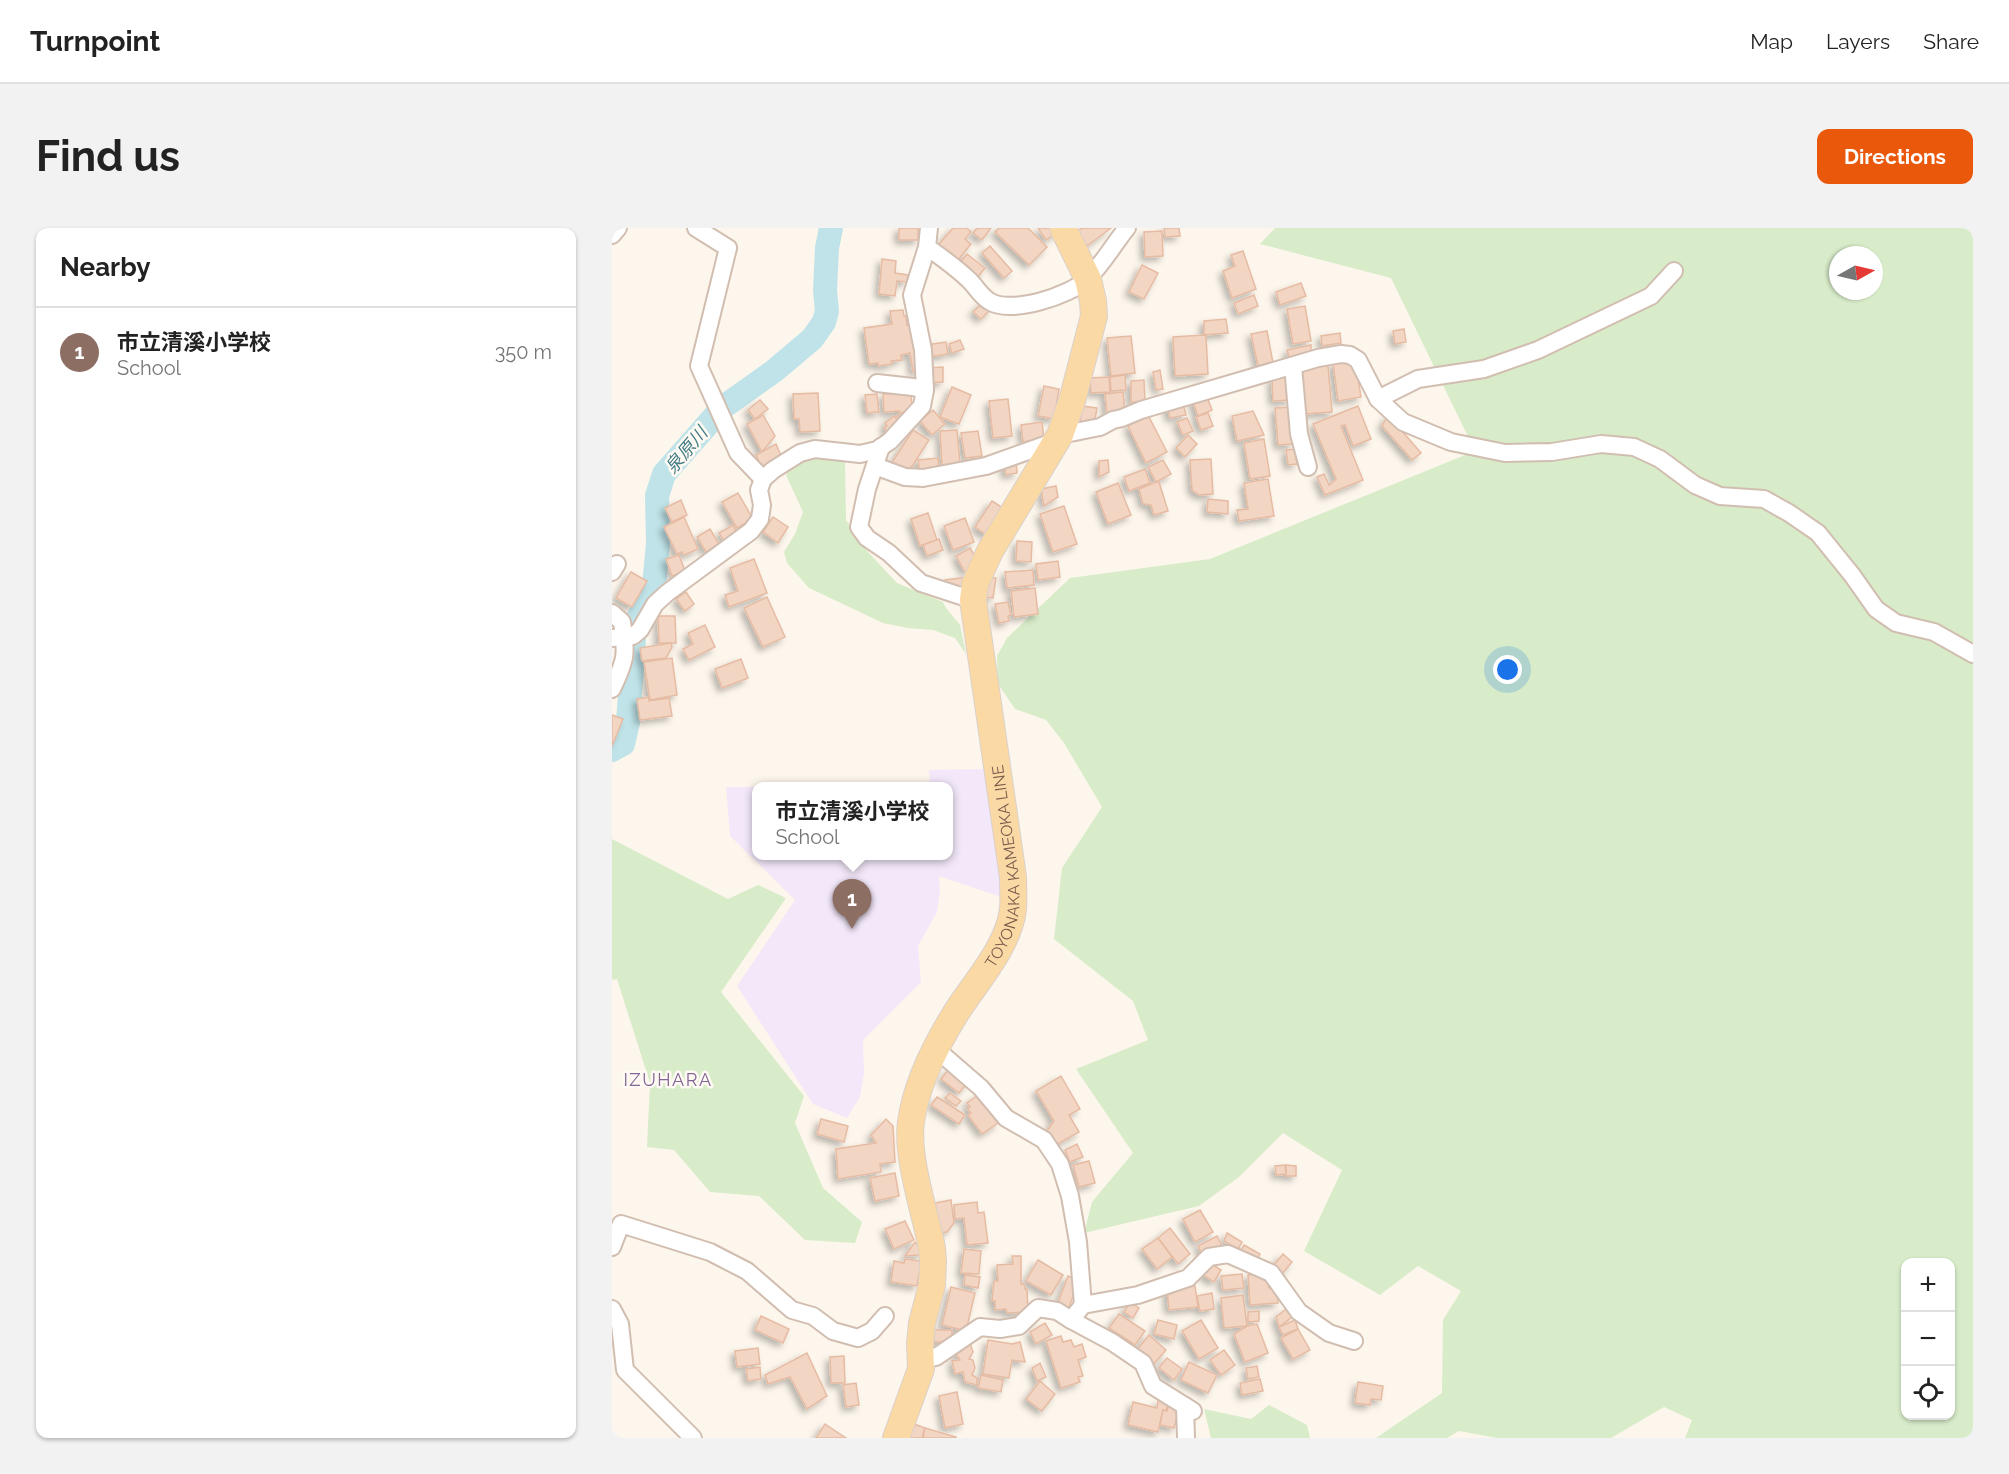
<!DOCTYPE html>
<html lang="en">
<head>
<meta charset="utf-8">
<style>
	:root { --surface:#fff; --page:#f2f2f2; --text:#222; --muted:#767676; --line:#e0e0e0; --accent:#ea580c }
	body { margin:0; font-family:Raleway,"Noto Sans JP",sans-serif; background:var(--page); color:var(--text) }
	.controls { position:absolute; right:18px; bottom:18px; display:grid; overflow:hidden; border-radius:12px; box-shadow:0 2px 4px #0004 }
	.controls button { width:54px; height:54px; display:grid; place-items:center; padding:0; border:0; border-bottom:2px solid var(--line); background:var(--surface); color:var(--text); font:30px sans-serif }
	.compass { position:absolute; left:1217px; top:18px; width:54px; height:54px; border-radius:50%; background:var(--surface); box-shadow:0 2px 4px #0004; rotate:82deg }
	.you { position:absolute; left:896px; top:442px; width:21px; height:21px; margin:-15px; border:4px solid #fff; border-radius:50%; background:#1a73e8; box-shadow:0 0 0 9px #1a73e833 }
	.badge { display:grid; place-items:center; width:39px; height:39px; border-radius:50%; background:var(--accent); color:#fff; font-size:20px; font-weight:700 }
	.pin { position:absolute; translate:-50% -50px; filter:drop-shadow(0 2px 3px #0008) }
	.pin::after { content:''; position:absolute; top:32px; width:21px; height:18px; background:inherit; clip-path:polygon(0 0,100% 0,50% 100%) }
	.popup { position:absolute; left:140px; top:554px; width:201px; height:78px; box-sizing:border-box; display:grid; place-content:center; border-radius:12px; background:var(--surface); filter:drop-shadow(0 2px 4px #0005); font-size:20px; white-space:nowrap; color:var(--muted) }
	.popup b { font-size:22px; color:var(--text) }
	.popup::after { content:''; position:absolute; left:50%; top:100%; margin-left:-12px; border:12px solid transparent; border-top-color:var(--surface) }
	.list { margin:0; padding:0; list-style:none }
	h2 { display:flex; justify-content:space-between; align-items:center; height:78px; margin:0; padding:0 24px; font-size:26px }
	h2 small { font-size:20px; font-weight:400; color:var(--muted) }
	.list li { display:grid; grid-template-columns:39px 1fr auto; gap:18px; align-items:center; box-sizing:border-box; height:90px; padding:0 24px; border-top:2px solid var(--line) }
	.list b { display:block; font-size:22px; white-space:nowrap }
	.list p { margin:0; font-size:20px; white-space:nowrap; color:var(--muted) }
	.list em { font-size:20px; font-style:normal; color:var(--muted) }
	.icon { flex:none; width:33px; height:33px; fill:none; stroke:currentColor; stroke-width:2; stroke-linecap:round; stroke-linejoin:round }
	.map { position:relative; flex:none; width:1361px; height:1210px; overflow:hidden; border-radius:12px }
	header { display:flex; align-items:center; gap:36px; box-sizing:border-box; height:84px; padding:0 30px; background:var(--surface); border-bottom:2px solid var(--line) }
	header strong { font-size:28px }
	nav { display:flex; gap:33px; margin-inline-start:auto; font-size:21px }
	.intro { display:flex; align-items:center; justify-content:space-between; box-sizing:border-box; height:144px; padding:0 36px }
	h1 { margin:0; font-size:42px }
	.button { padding:15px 27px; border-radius:12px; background:var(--accent); color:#fff; font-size:21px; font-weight:700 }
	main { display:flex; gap:36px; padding:0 36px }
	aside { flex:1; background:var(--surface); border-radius:12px; box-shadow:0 2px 4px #0004 }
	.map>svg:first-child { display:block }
	.education { fill:#f3e8fa }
	.green { fill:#d8ecc9; fill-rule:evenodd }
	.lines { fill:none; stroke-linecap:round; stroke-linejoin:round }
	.river { stroke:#bfe3e8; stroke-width:24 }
	.building { fill:#f3d5c3; stroke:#e6bba3; stroke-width:1.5; filter:url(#shadow) }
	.street-casing { stroke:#d1beb0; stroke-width:20 }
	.primary-casing { stroke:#dad1cd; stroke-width:28 }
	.street { stroke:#fff; stroke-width:16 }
	.primary { stroke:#fbd9a5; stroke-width:26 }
	.labels { text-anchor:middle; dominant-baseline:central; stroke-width:5; stroke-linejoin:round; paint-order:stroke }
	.street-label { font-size:16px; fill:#7a5c4d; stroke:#fffaf3 }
	.water-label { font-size:18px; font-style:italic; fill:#437c86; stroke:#fffaf3 }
	.neighbourhood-label { font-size:18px; letter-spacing:1.5px; fill:#846695; stroke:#fffaf3 }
</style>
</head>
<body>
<header>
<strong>Turnpoint</strong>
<nav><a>Map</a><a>Layers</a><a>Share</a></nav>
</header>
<div class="intro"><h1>Find us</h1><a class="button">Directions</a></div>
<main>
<aside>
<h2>Nearby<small></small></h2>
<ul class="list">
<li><span class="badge" style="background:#8d6e63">1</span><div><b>市立清溪小学校</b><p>School</p></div><em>350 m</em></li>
</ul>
</aside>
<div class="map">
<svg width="1361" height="1210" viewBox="0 0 1361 1210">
	<defs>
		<filter id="shadow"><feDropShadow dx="-4" dy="4" stdDeviation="3" flood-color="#0004"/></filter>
	</defs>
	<rect width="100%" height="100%" fill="#fdf6ec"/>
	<path class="education" d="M373,541L395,671L327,648L328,663L325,684L306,718L309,754L251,812L252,845L248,869L235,890L201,876L125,758L183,672L118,608L114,559H144V628H336V558H318L317,542Z"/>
	<g class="green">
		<path d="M663,0H1361V1210H1073L1080,1192L1052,1179L999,1210H885L847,1203L835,1210H764L830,1165L831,1092L849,1063L806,1038L768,1067L692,1023L730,942L671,905L627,949L587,978L472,1005L480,974L521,925L464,841L536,812L521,773L442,711L450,640L490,579L452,515L434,492L403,481L386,456L385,428L395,410L458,350L598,331L863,223L779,50L648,16ZM1226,27H1262V63H1226ZM1294,1034H1338V1188H1294Z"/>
		<path d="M203,226L233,232L234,292L255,323L285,355L331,374L334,380L348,397L354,426L343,410L321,402L296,400L271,395L197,360L175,335L172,324L183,306L191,284L174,247L184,233Z"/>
		<path d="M0,611L116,671L146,657L174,670L109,764L192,868L183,895L211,960L250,994L243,1015L193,1012L147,968L98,964L62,922L35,919L38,855L5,751L0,752Z"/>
		<path d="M657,1177L695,1197L698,1210H599L592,1181L639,1191Z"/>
	</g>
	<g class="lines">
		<path class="river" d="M0,522L11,516L16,494L23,397L42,358L46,315L45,268L52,246L110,180L162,143L200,111L212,94L215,83L213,63L215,20L219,0"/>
	</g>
	<g class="building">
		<rect x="287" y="0" width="19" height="12"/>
		<path d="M341,0H355L359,4L353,11L359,16L346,32L327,16Z"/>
		<path d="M365,0H379L370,12L361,5Z"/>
		<path d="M387,0H416L435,19L417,37L383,4Z"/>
		<path d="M426,0H443L446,4L434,12Z"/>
		<path d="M470,0H499L475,18L466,3Z"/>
		<path d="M552,0H567L568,8L553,9Z"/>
		<path d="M550,3L551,28L533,29L532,4Z"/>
		<path d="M378,18L400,43L392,50L370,25Z"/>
		<path d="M631,23L644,61L620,70L611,43L623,38L619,27Z"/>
		<path d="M355,26L373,40L364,51L346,37Z"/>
		<path d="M270,31L284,33L283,45L296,47L295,54L285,53L283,68L267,66Z"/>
		<path d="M530,37L546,45L532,71L517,64Z"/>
		<path d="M689,55L694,68L668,77L664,64Z"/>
		<path d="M642,67L646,78L626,86L622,75Z"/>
		<path d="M371,74L379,81L369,91L361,84Z"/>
		<path d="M693,78L699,113L681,116L675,81Z"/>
		<path d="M291,82L292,88H294L295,97L300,96L308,143L301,144L298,125L289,127L290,132L279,133L280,136L266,138V135L257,136L252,100L280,96L278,83Z"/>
		<path d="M614,91L616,105L592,107V93Z"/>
		<path d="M792,101L794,114L783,116L781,103Z"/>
		<path d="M655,103L661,135L646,138L639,106Z"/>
		<path d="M728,105L729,115L710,118L709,108Z"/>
		<path d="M592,107L594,108L596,146L563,148L561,109Z"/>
		<path d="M519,108L523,145L499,148L495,110Z"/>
		<path d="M348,112L352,121L340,125L337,116Z"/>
		<path d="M334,114L336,126L316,129L314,117Z"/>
		<path d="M699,117V128L678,133L675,122Z"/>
		<path d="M743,132L749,169L726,173L721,135Z"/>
		<path d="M716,138L720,184L692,186L688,140Z"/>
		<path d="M331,139V154L317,155L316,140Z"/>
		<path d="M548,142L551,161L544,162L541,144Z"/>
		<path d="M513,147L514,162L499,163L498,149Z"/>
		<path d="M497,149L498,164L479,165L478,150Z"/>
		<path d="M677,149L679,172L661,173L660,150Z"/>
		<path d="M532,152L533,174H519V153Z"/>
		<path d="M432,158L447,161L442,191L426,188Z"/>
		<path d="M340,159L359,167L347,196L328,189Z"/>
		<path d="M511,164L513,185L495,187L493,166Z"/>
		<path d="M206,165L208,203L188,204L187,191H182L181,166Z"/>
		<path d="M299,165L300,178L299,183L287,185V183L272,184L271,166Z"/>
		<path d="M265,166L267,184L255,185L253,167Z"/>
		<path d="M594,166L600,182L586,188L580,171Z"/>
		<path d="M396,171L400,208L381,210L377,173Z"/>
		<path d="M148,172L156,181L143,191L136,182Z"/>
		<path d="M571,175L574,187L558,190L555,178Z"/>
		<path d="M470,178L485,180L482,197L468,195Z"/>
		<path d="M746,178L759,211L741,218L733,197L729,198L751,252L713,267L705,249L712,246L717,257L724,251L701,196Z"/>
		<path d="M679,179L681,216L666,217L663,180Z"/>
		<path d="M321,182L333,196L320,207L308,193Z"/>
		<path d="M641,183L652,207L625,213L620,188Z"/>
		<path d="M596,185L601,198L589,202L584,189Z"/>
		<path d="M151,187L163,208L150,224L135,196Z"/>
		<path d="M286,187L293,195L278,207L272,200L275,198L273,195L282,188L284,190Z"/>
		<path d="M536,187L555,224L534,235L516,198Z"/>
		<path d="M776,187L809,225L800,232L770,198Z"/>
		<path d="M575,190L581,203L571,207L565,194Z"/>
		<path d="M430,194L432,211L411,214L409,197Z"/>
		<path d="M301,202L317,212L295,246L279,236Z"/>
		<path d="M345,202L348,236L330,237L328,203Z"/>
		<path d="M366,203L370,228L353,230L349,205Z"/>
		<path d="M576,207L585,216L573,229L564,220Z"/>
		<path d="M652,211L658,248L638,251L632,215Z"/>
		<path d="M164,216L170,230L150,240L144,227Z"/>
		<path d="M683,221L685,236L676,237L674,222Z"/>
		<path d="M326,230L327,243L308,245L306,232Z"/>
		<path d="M599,231L601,266L587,267L580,262L578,232Z"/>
		<path d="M496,232L497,244L487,249V233Z"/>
		<path d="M551,232L559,246L544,254L536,239Z"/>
		<path d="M404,234L405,245L394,247L392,235Z"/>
		<path d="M533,241L538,255L517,263L512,249Z"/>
		<path d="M656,251L662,288L627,293L625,282L636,281L632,255Z"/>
		<path d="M544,254H547L556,283L542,287L539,277L531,276L527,261Z"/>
		<path d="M506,255L519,287L496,296L484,264Z"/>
		<path d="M444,258L446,269L432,278L429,261Z"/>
		<path d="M126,265L141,291L125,300L110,274Z"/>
		<path d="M596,271L616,273V286L595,284Z"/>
		<path d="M69,272L75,287L60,294L53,280Z"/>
		<path d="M380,273L394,282L376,308L363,299Z"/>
		<path d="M452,278L465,316L441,324L428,286Z"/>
		<path d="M316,285L325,312L308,318L299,291Z"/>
		<path d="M72,289L86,321L72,327L70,324L65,326L52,299Z"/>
		<path d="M161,289L176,299L166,315L151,304Z"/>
		<path d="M353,290L362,314L341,322L332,298Z"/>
		<path d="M121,297L125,306L112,313L107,305Z"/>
		<path d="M98,301L107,316L94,324L85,309Z"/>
		<path d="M327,311L331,322L315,328L311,317Z"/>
		<path d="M405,313L420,314L419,334L404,333Z"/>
		<path d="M358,320L367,335L353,344L344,328Z"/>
		<path d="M67,327L73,343L60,348L54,331Z"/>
		<path d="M142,331L155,365L117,379L113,367L126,363L118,340Z"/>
		<path d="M446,333L448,349L426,352L424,336Z"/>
		<path d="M421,342L422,357L395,360L393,344Z"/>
		<path d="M19,344L35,353L20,379L4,370Z"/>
		<path d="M358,349L353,364L334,360L333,352Z"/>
		<path d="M374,349L384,350L381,370L371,369Z"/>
		<path d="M423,360L426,386L402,389L399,363Z"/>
		<path d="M74,364L82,376L73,383L64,371Z"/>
		<path d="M155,369L173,409L151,419L132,380Z"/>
		<path d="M396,374L399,387L396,388L397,393L387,395L383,376Z"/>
		<path d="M46,388H63L64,415H47Z"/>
		<path d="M93,397L103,419L77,432L71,421L81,416L76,405Z"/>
		<path d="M59,415L60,419L54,430L30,433L28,420Z"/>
		<path d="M60,430L65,467L38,472L32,434Z"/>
		<path d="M129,431L136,450L110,460L103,441Z"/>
		<path d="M37,469V473L57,470L60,488L28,492L25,471Z"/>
		<path d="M0,487L11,491L0,518Z"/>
		<path d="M338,840L356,854L347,865L329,851Z"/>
		<path d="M449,848L468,881L457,887L467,904L442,918L434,904L442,893L424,863Z"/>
		<path d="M338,865L349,873L344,878L333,870Z"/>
		<path d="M366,867L386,895L370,906L356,887L359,885L355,880L358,879L355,875Z"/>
		<path d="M325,869L353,887L347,896L319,877Z"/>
		<path d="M209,891L236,898L232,914L205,906Z"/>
		<path d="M274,891L281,898L283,934L268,936L269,944L226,951L224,921L264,915L259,907Z"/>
		<path d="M465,916L471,929L458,934L453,922Z"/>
		<path d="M477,933L483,955L467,959L461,937Z"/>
		<path d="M673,937L674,946L664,947L663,938Z"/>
		<path d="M674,937L684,938V948H674Z"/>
		<path d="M283,945L287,968L263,973L258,950Z"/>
		<path d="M339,972L342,995L335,1004L328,1005L323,975Z"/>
		<path d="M365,974L366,985L372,984L376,1015L355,1017L352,990L343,991L342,977Z"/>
		<path d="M588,982L601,1004L583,1014L571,991Z"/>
		<path d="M293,993L302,1012L282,1021L273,1001Z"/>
		<path d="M558,1000L578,1026L566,1036L546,1010Z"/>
		<path d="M615,1005L630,1014L626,1021L612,1013Z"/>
		<path d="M605,1008L610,1018L591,1028L586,1018Z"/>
		<path d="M546,1010L560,1029L545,1041L530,1021Z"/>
		<path d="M303,1014L311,1021L307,1027L293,1028Z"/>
		<path d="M632,1017L648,1026L644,1033L628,1025Z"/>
		<path d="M352,1021L369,1023L367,1046L349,1045Z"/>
		<path d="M671,1026L680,1034L669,1047L660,1039Z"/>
		<path d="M400,1028H409V1056H412L413,1061H415L416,1084L395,1085L394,1081L383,1082V1073H380L382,1053H386L385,1037L401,1036Z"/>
		<path d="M293,1031L309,1033L305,1058L279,1054L282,1033L292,1035Z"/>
		<path d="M426,1032L451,1047L439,1067L414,1053Z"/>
		<path d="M598,1035L609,1042L602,1054L590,1046Z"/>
		<path d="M656,1045L657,1060H665L666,1075L638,1077L636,1047Z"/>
		<path d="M630,1046L632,1060L611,1062L609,1048Z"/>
		<path d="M353,1047L368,1049L366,1060L352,1057Z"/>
		<path d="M456,1048L467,1052L456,1082L445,1077Z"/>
		<path d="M583,1058L586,1079L557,1082L555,1061Z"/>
		<path d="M339,1059L363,1065L354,1103L330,1097Z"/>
		<path d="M600,1065L602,1081L588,1083L585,1068Z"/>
		<path d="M631,1067L635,1098L612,1100L609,1070Z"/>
		<path d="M518,1074L527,1080L521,1090L512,1084Z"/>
		<path d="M674,1081L680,1089L667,1099L664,1089Z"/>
		<path d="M647,1083V1093L636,1094V1084Z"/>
		<path d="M507,1086L533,1103L523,1117L497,1100Z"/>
		<path d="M149,1088L177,1101L171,1115L143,1102Z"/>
		<path d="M546,1092L565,1097L562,1111L542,1106Z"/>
		<path d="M589,1092L606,1120L587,1131L570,1103Z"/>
		<path d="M683,1092L686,1101L671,1107L667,1099Z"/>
		<path d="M433,1095L440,1107L424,1116L418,1104Z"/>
		<path d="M645,1096L656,1125L633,1134L622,1106L635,1098Z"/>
		<path d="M686,1101L698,1122L681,1131L669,1110Z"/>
		<rect x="322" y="1102" width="18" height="12"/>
		<path d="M537,1107L554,1122L541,1137L524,1123Z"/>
		<path d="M449,1108L451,1114L459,1112L462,1119L470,1116L474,1129L466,1132L471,1148L466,1149L468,1154L449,1160L434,1113Z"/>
		<path d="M376,1112L400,1116L408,1114L413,1134L400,1132L397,1150L371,1146Z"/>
		<path d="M358,1115L361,1124L357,1131L361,1132L363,1140L360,1147L365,1150V1157L353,1154L351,1144L343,1146L340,1133L348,1132L343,1125Z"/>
		<path d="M146,1120L148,1136L125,1139L123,1123Z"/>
		<path d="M612,1122L623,1137L609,1147L598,1132Z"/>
		<path d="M195,1125L215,1168L195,1181L178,1149L156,1156L153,1147Z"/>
		<path d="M232,1128L233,1155H219L218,1129Z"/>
		<path d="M555,1130L570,1141L562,1152L547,1140Z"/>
		<path d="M577,1134L605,1147L596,1165L569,1152Z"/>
		<path d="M428,1135L434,1149L425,1153L420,1140Z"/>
		<path d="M645,1138L647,1149L636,1151L634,1140Z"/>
		<path d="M148,1139L149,1151L136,1153L134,1141Z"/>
		<path d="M369,1147L391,1152L389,1164L366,1160Z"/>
		<path d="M648,1151L651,1163L630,1167L628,1155Z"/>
		<path d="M428,1153L443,1166L430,1183L414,1171Z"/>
		<path d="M746,1154L771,1158L769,1172L759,1171L758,1177L743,1175Z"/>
		<path d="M244,1155L247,1177L234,1179L231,1157Z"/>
		<path d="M345,1164L351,1196L333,1200L327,1168Z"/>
		<path d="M546,1173L556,1175L554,1183L551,1182L546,1204L516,1197L521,1174L545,1180Z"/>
		<path d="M557,1176L567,1182L562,1200L548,1197L551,1182L555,1183Z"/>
		<path d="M213,1196L234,1210H204Z"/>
		<path d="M302,1196L313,1200L310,1210H296Z"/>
		<path d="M313,1200L344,1209V1210H311Z"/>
	</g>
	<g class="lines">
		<g class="street-casing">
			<g id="street">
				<path d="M84,0L116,20L87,138L126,225L151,251"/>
				<path d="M0,7L6,0"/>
				<path d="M315,19C329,29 345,40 358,53C364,59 369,68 377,73C398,87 458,68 475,51C491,36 501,17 515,0"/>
				<path d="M681,138L687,206L696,239"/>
				<path d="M265,155L301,159L313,162"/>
				<path d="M766,171L806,151L872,141L926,122L1039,68L1062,43"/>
				<path d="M448,207L488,199L501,192L510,190L529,182L706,130L729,126L738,127L746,132L766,171L791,194L839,214L893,225L940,224L989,216L1022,219L1048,231L1083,257L1108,268L1152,271L1177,285L1206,305L1240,347L1264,381L1284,395L1322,404L1361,426"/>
				<path d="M269,219L255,261L247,299L255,310L277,325L309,355L361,372"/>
				<path d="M263,238L293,249L311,250L374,238L444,213"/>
				<path d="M0,344L5,336"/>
				<path d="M0,385L10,394C15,426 14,432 0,461"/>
				<path d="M0,410L21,408L28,402L43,376L55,365L139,303L148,291L150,277L147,262L151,251L161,242L188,225L203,221L248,226L265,222L278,213L310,178L313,162L311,122L300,67L315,19L317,0"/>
				<path d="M324,821L369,860L394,890L432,912L448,936L458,968L466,1014L471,1077"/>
				<path d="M0,1019L9,996L98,1024L135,1043L180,1082L201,1088L221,1103L246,1110L260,1103L273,1088"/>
				<path d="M0,1081L8,1096L13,1142L81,1210"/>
				<path d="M459,1092L500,1114L531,1135L541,1158L581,1183"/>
				<path d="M309,1132L324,1129L368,1099L388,1101L407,1098L426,1080L445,1083L459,1092L471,1077L526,1067L576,1050L597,1029L616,1026L659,1045L687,1084L717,1105L742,1113"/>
				<path d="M573,1178L574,1210"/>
			</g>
		</g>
		<g class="primary-casing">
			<g id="primary">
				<path id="s1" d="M284,1210L309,1141L308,1116L310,1095L320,1057L321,1034L320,1020C313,985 294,928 299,894C304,857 323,819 342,788C361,757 397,719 401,681C402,671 401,659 401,649L361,372L363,356L378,323L448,207L460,173L482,88L481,73L476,51L451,0"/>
			</g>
		</g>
		<use href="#street" class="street"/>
		<use href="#primary" class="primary"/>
	</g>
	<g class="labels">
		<g class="street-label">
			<text stroke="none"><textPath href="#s1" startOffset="604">TOYONAKA KAMEOKA LINE</textPath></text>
		</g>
		<g class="water-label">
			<text transform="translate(74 222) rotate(-50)">泉原川</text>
		</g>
		<g class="neighbourhood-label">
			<text x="56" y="851">IZUHARA</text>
		</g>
	</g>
</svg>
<div class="controls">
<button>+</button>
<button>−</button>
<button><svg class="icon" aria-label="locate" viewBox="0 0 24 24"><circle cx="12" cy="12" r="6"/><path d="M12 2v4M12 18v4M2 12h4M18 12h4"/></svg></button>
</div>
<svg class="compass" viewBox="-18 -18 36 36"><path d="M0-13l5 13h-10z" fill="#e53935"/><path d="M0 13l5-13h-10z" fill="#767676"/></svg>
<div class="you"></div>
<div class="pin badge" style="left:240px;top:701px;background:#8d6e63">1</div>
<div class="popup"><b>市立清溪小学校</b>School</div>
</div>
</main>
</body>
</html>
